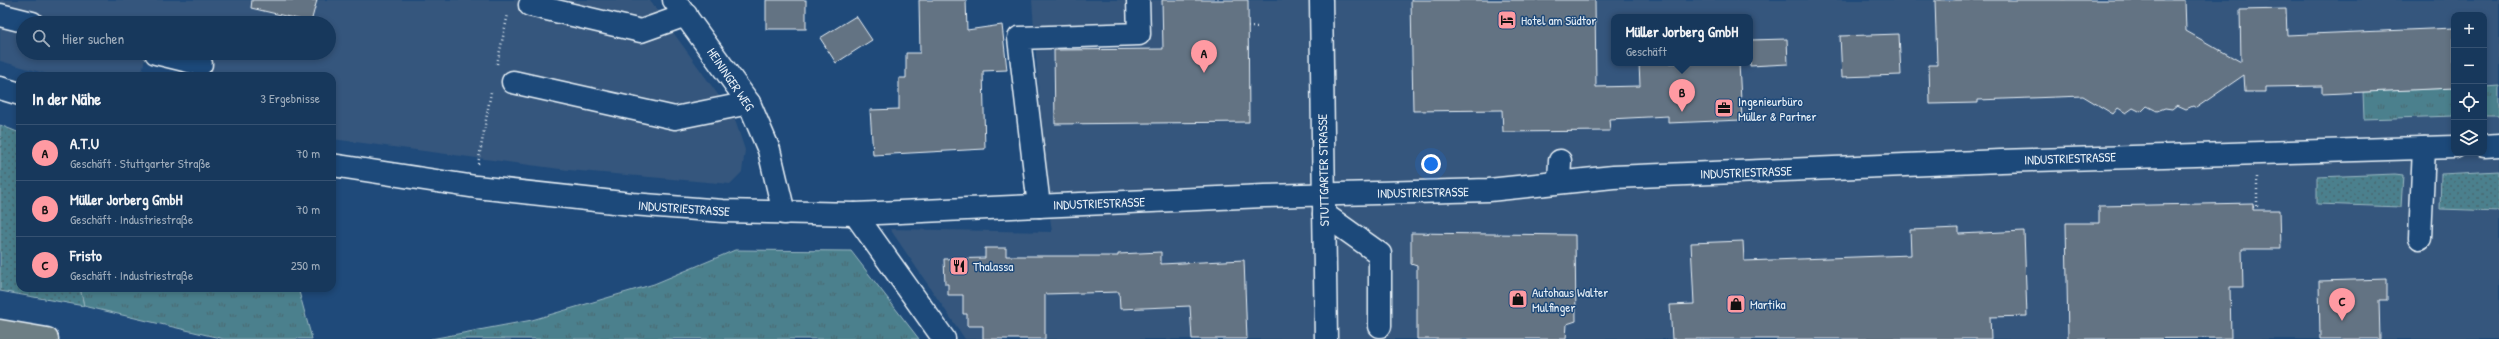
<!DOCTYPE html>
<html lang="de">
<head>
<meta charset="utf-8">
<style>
	:root { --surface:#17385c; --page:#203f62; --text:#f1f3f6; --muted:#9eacbb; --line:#365272; --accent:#ff9aa2 }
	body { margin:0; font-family:"Patrick Hand",sans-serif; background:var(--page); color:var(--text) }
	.controls { position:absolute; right:12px; top:12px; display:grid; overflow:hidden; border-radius:8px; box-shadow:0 2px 6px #0003 }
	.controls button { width:36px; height:36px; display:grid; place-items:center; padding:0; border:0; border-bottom:1px solid var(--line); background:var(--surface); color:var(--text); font:20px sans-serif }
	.you { position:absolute; left:1431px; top:164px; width:14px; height:14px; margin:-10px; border:3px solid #fff; border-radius:50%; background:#1a73e8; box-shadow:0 0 0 6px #1a73e833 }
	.badge { display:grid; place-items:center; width:26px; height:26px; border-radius:50%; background:var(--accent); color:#111; font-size:13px; font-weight:700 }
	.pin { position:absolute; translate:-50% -33px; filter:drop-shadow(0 1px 2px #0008) }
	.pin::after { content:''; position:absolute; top:21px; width:14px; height:12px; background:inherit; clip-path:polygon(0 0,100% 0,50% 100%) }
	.popup { position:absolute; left:1611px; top:14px; width:142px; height:52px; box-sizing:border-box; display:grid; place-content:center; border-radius:8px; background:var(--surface); filter:drop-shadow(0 1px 3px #0005); font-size:13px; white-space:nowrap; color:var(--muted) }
	.popup b { font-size:15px; color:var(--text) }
	.popup::after { content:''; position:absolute; left:50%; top:100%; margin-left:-8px; border:8px solid transparent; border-top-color:var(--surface) }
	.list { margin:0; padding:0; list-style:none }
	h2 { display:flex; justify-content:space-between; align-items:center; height:52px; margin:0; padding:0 16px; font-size:17px }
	h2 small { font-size:13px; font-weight:400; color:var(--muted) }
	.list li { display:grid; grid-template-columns:26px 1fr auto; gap:12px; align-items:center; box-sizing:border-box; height:56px; padding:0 16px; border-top:1px solid var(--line) }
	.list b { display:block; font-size:15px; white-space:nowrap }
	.list p { margin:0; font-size:13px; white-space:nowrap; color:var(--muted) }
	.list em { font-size:13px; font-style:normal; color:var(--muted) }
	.icon { flex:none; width:22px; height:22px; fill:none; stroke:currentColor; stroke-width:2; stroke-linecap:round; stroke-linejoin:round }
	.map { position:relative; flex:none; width:2499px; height:339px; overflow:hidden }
	.search { position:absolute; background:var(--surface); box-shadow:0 2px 6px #0003; left:16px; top:16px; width:320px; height:44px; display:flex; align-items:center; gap:10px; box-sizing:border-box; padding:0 14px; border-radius:22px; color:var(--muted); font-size:15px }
	.panel { position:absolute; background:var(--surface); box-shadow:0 2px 6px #0003; left:16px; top:72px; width:320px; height:220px; border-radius:12px }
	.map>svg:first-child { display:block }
	.built { fill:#34567d; fill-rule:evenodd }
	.grass { fill:url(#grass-tufts); stroke:#9ab8c2 }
	.park { fill:url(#park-dots); stroke:#9ab8c2 }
	.building { fill:#647383; stroke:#e8f1f8 }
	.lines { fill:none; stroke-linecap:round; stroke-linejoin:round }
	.minor-casing { stroke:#e8f1f8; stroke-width:25 }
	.major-casing { stroke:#e8f1f8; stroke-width:25 }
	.path { stroke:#e8f1f8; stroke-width:2.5; stroke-dasharray:1 3; stroke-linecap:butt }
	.minor { stroke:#1f4a7a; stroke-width:22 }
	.major { stroke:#6d7e84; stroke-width:22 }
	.labels { text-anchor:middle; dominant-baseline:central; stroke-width:3; stroke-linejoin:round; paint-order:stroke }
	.poi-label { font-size:13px; fill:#e8f1f8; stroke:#1f4a7a; text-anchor:start }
	.street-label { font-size:13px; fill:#e8f1f8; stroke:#1f4a7a }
</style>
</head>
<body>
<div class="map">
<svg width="2499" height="339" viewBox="0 0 2499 339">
	<defs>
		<pattern id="grass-tufts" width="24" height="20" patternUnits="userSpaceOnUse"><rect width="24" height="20" fill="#4c808d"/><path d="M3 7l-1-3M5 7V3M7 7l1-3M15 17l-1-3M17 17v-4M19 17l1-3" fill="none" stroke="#49676f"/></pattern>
		<pattern id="park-dots" width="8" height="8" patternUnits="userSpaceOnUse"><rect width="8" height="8" fill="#4c808d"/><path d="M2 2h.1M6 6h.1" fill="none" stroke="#49676f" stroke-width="1.8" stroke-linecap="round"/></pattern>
	</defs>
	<rect width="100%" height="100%" fill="#1f4a7a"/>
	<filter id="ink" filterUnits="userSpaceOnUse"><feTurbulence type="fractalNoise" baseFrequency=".025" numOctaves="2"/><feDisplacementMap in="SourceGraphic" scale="8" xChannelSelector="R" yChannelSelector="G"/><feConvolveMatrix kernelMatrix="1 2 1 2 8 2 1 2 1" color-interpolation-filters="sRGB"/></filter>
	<g filter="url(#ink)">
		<g class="built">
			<path d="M0,0H650L734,117L745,150L742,172L730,184L568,170L332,139V76H177L178,67L145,59L141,76H54L0,61ZM23,23H329V53H23Z"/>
			<path d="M1032,0H2499V339H965L890,229L1052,232L1045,181ZM2454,15H2484V153H2454ZM1614,17H1750V63H1614Z"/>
		</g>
		<g class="grass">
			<path d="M2499,86V115H2484V87Z"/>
			<path d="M2454,88V116L2364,119L2363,92Z"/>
			<path d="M735,250L851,251L919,339H431L532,320L654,284Z"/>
			<path d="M80,288H298L312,339H224L84,306Z"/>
		</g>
		<g class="park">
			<path d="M0,125L20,133V288H80L84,306L0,291Z"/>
			<path d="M2499,171V211L2440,209L2441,174Z"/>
			<path d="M2395,174L2403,175L2401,207L2317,204V177Z"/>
		</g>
		<g class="building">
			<path d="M252,0H317L311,22L251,8Z"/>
			<rect x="766" y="0" width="40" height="29"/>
			<path d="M919,0H966L967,30L1002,25L1007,70L983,71L985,149L873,155L870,110L899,109V78H906V53H920Z"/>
			<path d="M1162,0H1248L1249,122L1055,124L1054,50L1163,49Z"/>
			<path d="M1411,0H1595L1596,87L1640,86L1639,63H1739L1742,120L1668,123V116L1609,119L1610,131L1503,132L1502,110L1413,111Z"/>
			<path d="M1935,0H2185L2186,31L2241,62L2240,10L2286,9L2287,35L2454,28V88L2322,94V86L2266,87V92H2245L2244,75L2196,108L2193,106L2186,109L2177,105L2172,109L2165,108L2157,111L2147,106L2141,112L2133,108L2126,113L2118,108L2113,114L2083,96L1978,100V103L1930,104L1929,65H1937Z"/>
			<path d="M856,16L872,40L836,63L820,38Z"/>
			<path d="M1899,34L1901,75L1842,77L1840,36Z"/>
			<path d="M1787,39L1788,64L1750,66V40Z"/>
			<path d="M2253,203V210H2280L2281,249H2242L2243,287H2230L2231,338L2068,339L2066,223H2099V206Z"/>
			<path d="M1959,228V234L2024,231L2027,316L1990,317L1991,339H1672L1670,305L1694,304L1691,243L1743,241L1744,261L1911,255L1910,230Z"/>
			<path d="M1411,233L1575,235L1576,321L1567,324L1566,339H1417V266L1411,264Z"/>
			<path d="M985,248H1006V256H1118V254L1161,252V264L1244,260L1247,339H1192L1190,306L1120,309L1119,292L1045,294V339H983V326H967V314H963V295H948V284H945L944,259L985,258Z"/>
			<path d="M2387,279V300H2379L2380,339H2320L2319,281Z"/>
		</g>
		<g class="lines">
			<g class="minor-casing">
				<g id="minor">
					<path d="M674,0L749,103L769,150L784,213"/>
					<path d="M1321,0L1326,339"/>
					<path d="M530,5L641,31L686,15"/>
					<path d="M0,15L32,23"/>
					<path d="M156,53L201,64"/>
					<path d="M513,82L675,118L749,103"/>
					<path d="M0,88L20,94"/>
					<path d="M2484,146L2499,145"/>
					<path d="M332,165L476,187L632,204L723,211L855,214L1264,196L1489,190L1613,177L2001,161L2454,147"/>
					<path d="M1559,182L1560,161"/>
					<path d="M1039,206L1019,38L1139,34L1138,0"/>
					<path d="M855,214L944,339"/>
					<path d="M1324,214L1380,254V326"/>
					<path d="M2420,238L2424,148"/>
				</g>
			</g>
			<g class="major-casing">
				<path id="major" d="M0,331L47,339"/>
			</g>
			<g class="path">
				<path d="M1248,27H1259"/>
				<path d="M497,64L508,14"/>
				<path d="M34,74L41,76"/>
				<path d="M478,164L491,92"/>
				<path d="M2253,207L2257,206V177"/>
			</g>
			<use href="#minor" class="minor"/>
			<use href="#major" class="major"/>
		</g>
	</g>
	<defs>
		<g id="hotel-square" transform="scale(1)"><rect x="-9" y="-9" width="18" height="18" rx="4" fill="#ff9aa2" stroke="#1f4a7a"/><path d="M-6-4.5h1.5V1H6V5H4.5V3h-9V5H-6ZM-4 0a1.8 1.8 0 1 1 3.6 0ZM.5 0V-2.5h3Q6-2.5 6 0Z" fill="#111"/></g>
		<g id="office-square" transform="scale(1)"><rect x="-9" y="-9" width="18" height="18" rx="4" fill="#ff9aa2" stroke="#1f4a7a"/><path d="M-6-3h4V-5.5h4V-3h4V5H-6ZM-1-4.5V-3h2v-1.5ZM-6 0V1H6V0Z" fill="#111"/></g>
		<g id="restaurant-square" transform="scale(1)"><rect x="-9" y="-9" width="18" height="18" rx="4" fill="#ff9aa2" stroke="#1f4a7a"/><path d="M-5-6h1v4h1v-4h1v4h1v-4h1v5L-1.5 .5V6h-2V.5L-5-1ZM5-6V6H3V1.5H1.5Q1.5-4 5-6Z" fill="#111"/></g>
		<g id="shop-square" transform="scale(1)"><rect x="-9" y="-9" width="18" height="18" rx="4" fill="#ff9aa2" stroke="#1f4a7a"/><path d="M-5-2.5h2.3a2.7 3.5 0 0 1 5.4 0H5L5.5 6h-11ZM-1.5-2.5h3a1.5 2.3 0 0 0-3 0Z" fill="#111"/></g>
	</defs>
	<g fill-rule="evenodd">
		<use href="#hotel-square" x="1507" y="20"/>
		<use href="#office-square" x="1724" y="108"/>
		<use href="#restaurant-square" x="959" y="266"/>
		<use href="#shop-square" x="1518" y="299"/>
		<use href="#shop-square" x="1736" y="304"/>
	</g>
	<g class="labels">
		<g class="poi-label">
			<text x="1521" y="20">Hotel am Südtor</text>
			<text x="1738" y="101">Ingenieurbüro<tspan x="1738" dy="15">Müller &amp; Partner</tspan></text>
			<text x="973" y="266">Thalassa</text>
			<text x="1532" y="292">Autohaus Walter<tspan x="1532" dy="15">Mulfinger</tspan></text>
			<text x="1750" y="304">Martika</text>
		</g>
		<g class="street-label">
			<text transform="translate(731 79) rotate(56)">HEININGER WEG</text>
			<text transform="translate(2070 158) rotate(-2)">INDUSTRIESTRASSE</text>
			<text transform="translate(1323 170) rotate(-91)">STUTTGARTER STRASSE</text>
			<text transform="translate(1746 172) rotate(-2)">INDUSTRIESTRASSE</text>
			<text transform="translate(1423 192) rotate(-1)">INDUSTRIESTRASSE</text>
			<text transform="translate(1099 203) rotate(-2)">INDUSTRIESTRASSE</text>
			<text transform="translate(684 208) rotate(4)">INDUSTRIESTRASSE</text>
		</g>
	</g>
</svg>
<div class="controls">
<button>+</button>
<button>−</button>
<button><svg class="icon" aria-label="locate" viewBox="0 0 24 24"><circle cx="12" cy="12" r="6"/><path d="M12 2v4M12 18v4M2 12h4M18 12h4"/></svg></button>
<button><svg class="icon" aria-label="layers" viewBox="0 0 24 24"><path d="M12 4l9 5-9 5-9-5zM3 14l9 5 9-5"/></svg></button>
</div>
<div class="you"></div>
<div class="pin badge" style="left:1204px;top:73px">A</div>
<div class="pin badge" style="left:1682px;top:112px">B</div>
<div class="popup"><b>Müller Jorberg GmbH</b>Geschäft</div>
<div class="pin badge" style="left:2342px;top:321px">C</div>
<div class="search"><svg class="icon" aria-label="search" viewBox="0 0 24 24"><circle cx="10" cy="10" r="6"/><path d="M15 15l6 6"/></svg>Hier suchen</div>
<section class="panel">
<h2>In der Nähe<small>3 Ergebnisse</small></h2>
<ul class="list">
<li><span class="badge">A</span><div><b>A.T.U</b><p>Geschäft · Stuttgarter Straße</p></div><em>70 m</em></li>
<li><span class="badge">B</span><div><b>Müller Jorberg GmbH</b><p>Geschäft · Industriestraße</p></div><em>70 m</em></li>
<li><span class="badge">C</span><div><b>Fristo</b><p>Geschäft · Industriestraße</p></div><em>250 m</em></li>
</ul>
</section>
</div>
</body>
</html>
